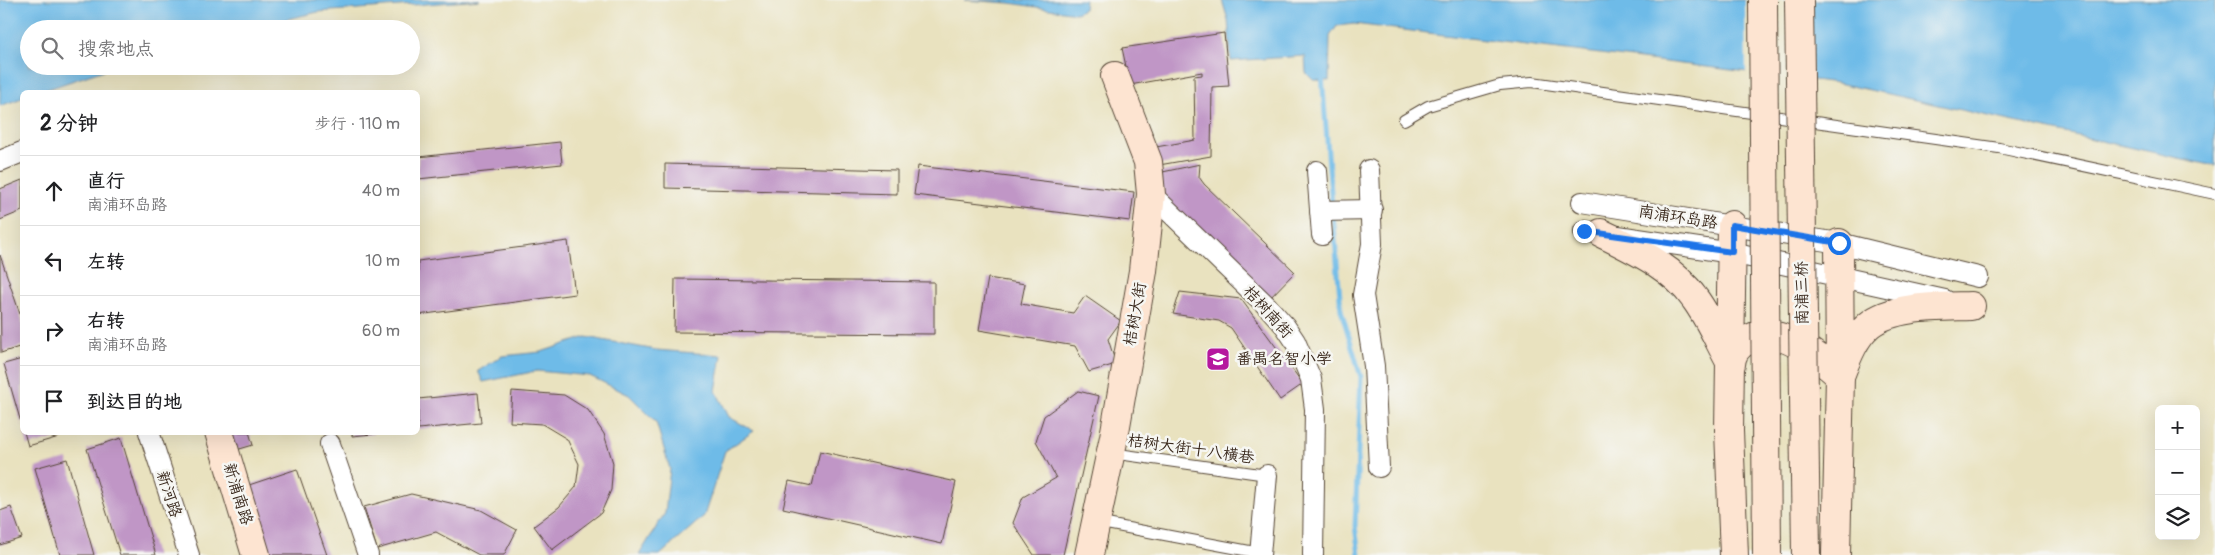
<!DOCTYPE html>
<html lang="zh">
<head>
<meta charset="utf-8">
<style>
	:root { --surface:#fff; --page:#f2f2f2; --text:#202124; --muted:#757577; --line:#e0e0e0 }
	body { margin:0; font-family:Pangolin,"LXGW WenKai TC",sans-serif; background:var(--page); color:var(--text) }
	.controls { position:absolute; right:15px; bottom:15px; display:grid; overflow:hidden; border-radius:8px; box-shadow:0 5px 20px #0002 }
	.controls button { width:45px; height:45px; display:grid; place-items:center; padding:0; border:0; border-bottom:1px solid var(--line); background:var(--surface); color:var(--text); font:25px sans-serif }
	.stop { position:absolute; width:15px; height:15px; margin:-11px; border:4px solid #1a73e8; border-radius:50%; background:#fff }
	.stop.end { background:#1a73e8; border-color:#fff; box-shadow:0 1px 5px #0008 }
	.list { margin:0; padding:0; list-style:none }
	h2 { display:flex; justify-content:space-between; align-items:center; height:65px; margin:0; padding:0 20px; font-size:21px }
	h2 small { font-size:16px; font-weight:400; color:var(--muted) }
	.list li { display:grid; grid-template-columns:32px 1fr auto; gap:15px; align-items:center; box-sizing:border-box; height:70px; padding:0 20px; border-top:1px solid var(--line) }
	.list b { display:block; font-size:19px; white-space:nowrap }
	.list p { margin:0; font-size:16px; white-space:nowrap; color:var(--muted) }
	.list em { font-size:16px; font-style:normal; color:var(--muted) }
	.icon { flex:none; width:28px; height:28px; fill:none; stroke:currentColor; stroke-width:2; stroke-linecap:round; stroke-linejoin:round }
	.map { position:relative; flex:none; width:2215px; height:555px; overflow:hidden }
	.search { position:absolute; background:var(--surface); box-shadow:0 5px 20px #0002; left:20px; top:20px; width:400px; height:55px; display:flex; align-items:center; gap:12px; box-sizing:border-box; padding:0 18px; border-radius:28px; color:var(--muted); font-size:19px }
	.panel { position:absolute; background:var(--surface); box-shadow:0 5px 20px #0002; left:20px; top:90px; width:400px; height:345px; border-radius:8px }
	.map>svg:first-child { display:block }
	.water { fill:#6ebbe8; stroke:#547283 }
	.pier { fill:#e9e2bf }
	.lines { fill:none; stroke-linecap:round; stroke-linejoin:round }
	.stream { stroke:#6ebbe8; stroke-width:5 }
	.building { fill:#c096c6 }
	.lane-casing { stroke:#554636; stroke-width:12 }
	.street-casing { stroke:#554636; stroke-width:22 }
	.secondary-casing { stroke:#554636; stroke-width:30 }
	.lane { stroke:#fff; stroke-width:10 }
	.street { stroke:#fff; stroke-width:20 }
	.secondary { stroke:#fde4d1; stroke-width:28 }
	.secondary-bridge-casing { stroke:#554636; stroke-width:30; stroke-linecap:butt }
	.secondary-bridge { stroke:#fde4d1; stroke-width:28 }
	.route { stroke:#1a73e8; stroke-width:6 }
	.labels { text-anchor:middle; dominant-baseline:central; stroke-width:5; stroke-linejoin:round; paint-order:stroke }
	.street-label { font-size:16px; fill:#3b2a1e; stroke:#f6f6f2 }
	.poi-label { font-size:16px; fill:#3b2a1e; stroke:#f6f6f2; text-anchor:start }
</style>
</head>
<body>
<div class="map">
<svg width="2215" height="555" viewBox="0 0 2215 555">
	<rect width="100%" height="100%" fill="#f6f6f2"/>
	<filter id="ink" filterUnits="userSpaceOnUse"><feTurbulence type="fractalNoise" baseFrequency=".02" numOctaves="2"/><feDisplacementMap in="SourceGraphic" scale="10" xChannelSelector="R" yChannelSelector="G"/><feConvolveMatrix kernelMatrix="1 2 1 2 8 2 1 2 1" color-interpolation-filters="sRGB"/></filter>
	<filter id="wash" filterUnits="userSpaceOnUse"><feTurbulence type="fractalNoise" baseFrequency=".0096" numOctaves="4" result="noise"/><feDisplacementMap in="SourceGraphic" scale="20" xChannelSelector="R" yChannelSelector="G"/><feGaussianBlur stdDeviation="1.12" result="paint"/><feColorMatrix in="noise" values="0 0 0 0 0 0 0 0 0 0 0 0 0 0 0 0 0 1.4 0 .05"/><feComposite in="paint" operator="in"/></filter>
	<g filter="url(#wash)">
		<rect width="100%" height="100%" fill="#e9e2bf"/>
		<g class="water">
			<path d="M0,0H480L318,12L244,29H29V66H116L39,92H22V98L0,106Z"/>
			<path d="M964,0H1085L1084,9L1076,13L1010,3Z"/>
			<path d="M1222,0H2215V166L1838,83L1354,24L1337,26L1330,36L1329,81L1313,80L1306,73L1305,56L1231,61L1228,20Z"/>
			<path d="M586,337L656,350L722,355L716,391L729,417L754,431L725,451L704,516L660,555H639L665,513L670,469L656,422L629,395L590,376L537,371L483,382L478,371L502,356L541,352Z"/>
		</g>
		<path class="pier" d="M1745,0H1811L1812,82L1746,74Z"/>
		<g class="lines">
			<g class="stream">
				<path d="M1322,75L1332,206"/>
				<path d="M1333,214L1341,310L1361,377L1355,526L1359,555"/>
			</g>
		</g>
		<g id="blocks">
			<g class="building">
				<path d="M1224,33L1229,86L1212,87L1211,156L1159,165L1156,147L1195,140L1194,76L1202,75V72L1130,85L1122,48Z"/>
				<path d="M560,142L562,164L418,179V157Z"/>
				<path d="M665,164L897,170V194L665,188Z"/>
				<path d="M1200,164L1199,177L1204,184L1295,272L1267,301L1155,190L1158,173Z"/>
				<path d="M918,166L1134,192L1130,221L914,195Z"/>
				<path d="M22,180V211L0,220V189Z"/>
				<path d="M568,241L575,294L418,315V261Z"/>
				<path d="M0,255L22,320V346L1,353Z"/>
				<path d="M988,278L1025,284L1021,304L1073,313L1085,296L1121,321L1108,339L1116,364L1089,372L1075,346L979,330Z"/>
				<path d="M675,279L934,282V334L674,332Z"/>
				<path d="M1180,292L1241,299L1303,384L1280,400L1231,328L1219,321L1173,314Z"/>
				<path d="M22,359V426L4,364Z"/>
				<path d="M512,391L564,395L588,410L604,434L613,463L611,490L601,513L552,550L534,526L559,507L576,487L579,464L567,439L542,424L510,422Z"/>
				<path d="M1078,391L1099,396L1063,555H1034L1013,523L1023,497L1056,478L1036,441L1044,416Z"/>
				<path d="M478,393L481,423L418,429V399Z"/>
				<path d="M24,432H58L59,437L28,446Z"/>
				<path d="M227,432H249L253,445L233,451Z"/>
				<path d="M352,432H373V434L352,436Z"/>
				<path d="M121,438L156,555H120L87,449Z"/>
				<path d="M820,451L956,482L942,544L783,508L789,481L812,486Z"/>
				<path d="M67,459L94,555H60L35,468Z"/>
				<path d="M297,469L327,555H269L246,486Z"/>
				<path d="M411,494L481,510L517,530L504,555H479L436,532L377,549L364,507Z"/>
				<path d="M11,507L22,538L0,545V511Z"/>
			</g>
		</g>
	</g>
	<g filter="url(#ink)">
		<use href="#blocks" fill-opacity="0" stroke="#554636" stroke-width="1"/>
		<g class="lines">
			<g class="lane-casing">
				<g id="lane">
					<path d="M1404,120L1428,106L1500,85L1532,82L1999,148L2215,194"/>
					<path d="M1111,453L1267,475"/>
					<path d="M1096,522L1260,553"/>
				</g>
			</g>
			<g class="street-casing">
				<g id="street">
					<path d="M0,161L22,152"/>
					<path d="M1369,170L1372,244L1363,295L1374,366L1379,467"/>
					<path d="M1317,171L1322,235"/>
					<path d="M1151,194L1268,307L1285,326L1295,341L1311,379L1315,409L1313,555"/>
					<path d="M1582,202L1839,243L1978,277"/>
					<path d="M1320,211L1372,210"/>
					<path d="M1584,231L1732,253L1945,300"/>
					<path d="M149,432L189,555"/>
					<path d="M330,444L368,555"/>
					<path d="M1260,555L1267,475"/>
				</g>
			</g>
			<g class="secondary-casing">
				<g id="secondary">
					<path d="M1732,225L1729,431L1734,555"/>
					<path d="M1601,233C1635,250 1673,267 1695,299C1709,318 1718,340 1729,360"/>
					<path d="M1731,364C1732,354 1736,348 1744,342C1774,319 1819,357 1840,376C1847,358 1854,338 1869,325C1893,305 1941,307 1971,306"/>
					<path d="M219,432L256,555"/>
					<path d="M1089,555L1114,437L1143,271L1151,194L1148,162L1115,76"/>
					<path d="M1836,555L1840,376L1839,243"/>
				</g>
			</g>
			<use href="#lane" class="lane"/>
			<use href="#street" class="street"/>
			<use href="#secondary" class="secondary"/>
			<g class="secondary-bridge-casing">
				<g id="secondary-bridge">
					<path d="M1763,0L1767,555"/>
					<path d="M1799,0L1806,555"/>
				</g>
			</g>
			<use href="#secondary-bridge" class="secondary-bridge"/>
		</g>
	</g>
	<g class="lines" filter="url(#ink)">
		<path class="route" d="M1584,231L1732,252V225L1839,243"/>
	</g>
	<defs>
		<g id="school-square" transform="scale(1.25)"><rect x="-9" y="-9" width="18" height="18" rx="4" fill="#b5179e" stroke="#f6f6f2"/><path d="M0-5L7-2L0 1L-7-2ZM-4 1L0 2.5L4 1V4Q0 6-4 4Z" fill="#fff"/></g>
	</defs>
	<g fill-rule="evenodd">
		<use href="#school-square" x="1218" y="359"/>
	</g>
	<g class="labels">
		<g class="street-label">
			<text transform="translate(1678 217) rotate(9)">南浦环岛路</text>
			<text transform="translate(1802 293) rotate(-91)">南浦三桥</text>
			<text transform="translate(1268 312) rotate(48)">桔树南街</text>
			<text transform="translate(1135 314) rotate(-80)">桔树大街</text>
			<text transform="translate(1191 449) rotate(8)">桔树大街十八横巷</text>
			<text transform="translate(169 494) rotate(72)">新河路</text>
			<text transform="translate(238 494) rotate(73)">新浦南路</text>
		</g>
		<g class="poi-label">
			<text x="1236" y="359">番禺名智小学</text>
		</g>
	</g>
</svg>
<div class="controls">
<button>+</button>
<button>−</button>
<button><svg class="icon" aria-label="layers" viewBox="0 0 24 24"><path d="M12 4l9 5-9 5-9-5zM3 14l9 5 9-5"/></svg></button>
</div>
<div class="stop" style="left:1839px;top:243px"></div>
<div class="stop end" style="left:1584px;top:231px"></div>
<div class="search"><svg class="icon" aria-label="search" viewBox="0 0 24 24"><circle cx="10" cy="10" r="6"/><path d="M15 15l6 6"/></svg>搜索地点</div>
<section class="panel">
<h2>2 分钟<small>步行 · 110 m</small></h2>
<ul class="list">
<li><svg class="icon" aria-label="ahead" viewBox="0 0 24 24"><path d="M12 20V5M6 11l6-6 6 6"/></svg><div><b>直行</b><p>南浦环岛路</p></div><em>40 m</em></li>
<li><svg class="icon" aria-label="left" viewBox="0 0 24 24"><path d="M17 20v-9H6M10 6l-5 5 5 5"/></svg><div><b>左转</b></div><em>10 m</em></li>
<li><svg class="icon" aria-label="right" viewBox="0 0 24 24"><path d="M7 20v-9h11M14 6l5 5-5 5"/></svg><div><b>右转</b><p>南浦环岛路</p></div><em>60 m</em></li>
<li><svg class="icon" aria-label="arrive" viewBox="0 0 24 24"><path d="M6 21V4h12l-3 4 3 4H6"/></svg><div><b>到达目的地</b></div></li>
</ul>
</section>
</div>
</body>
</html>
